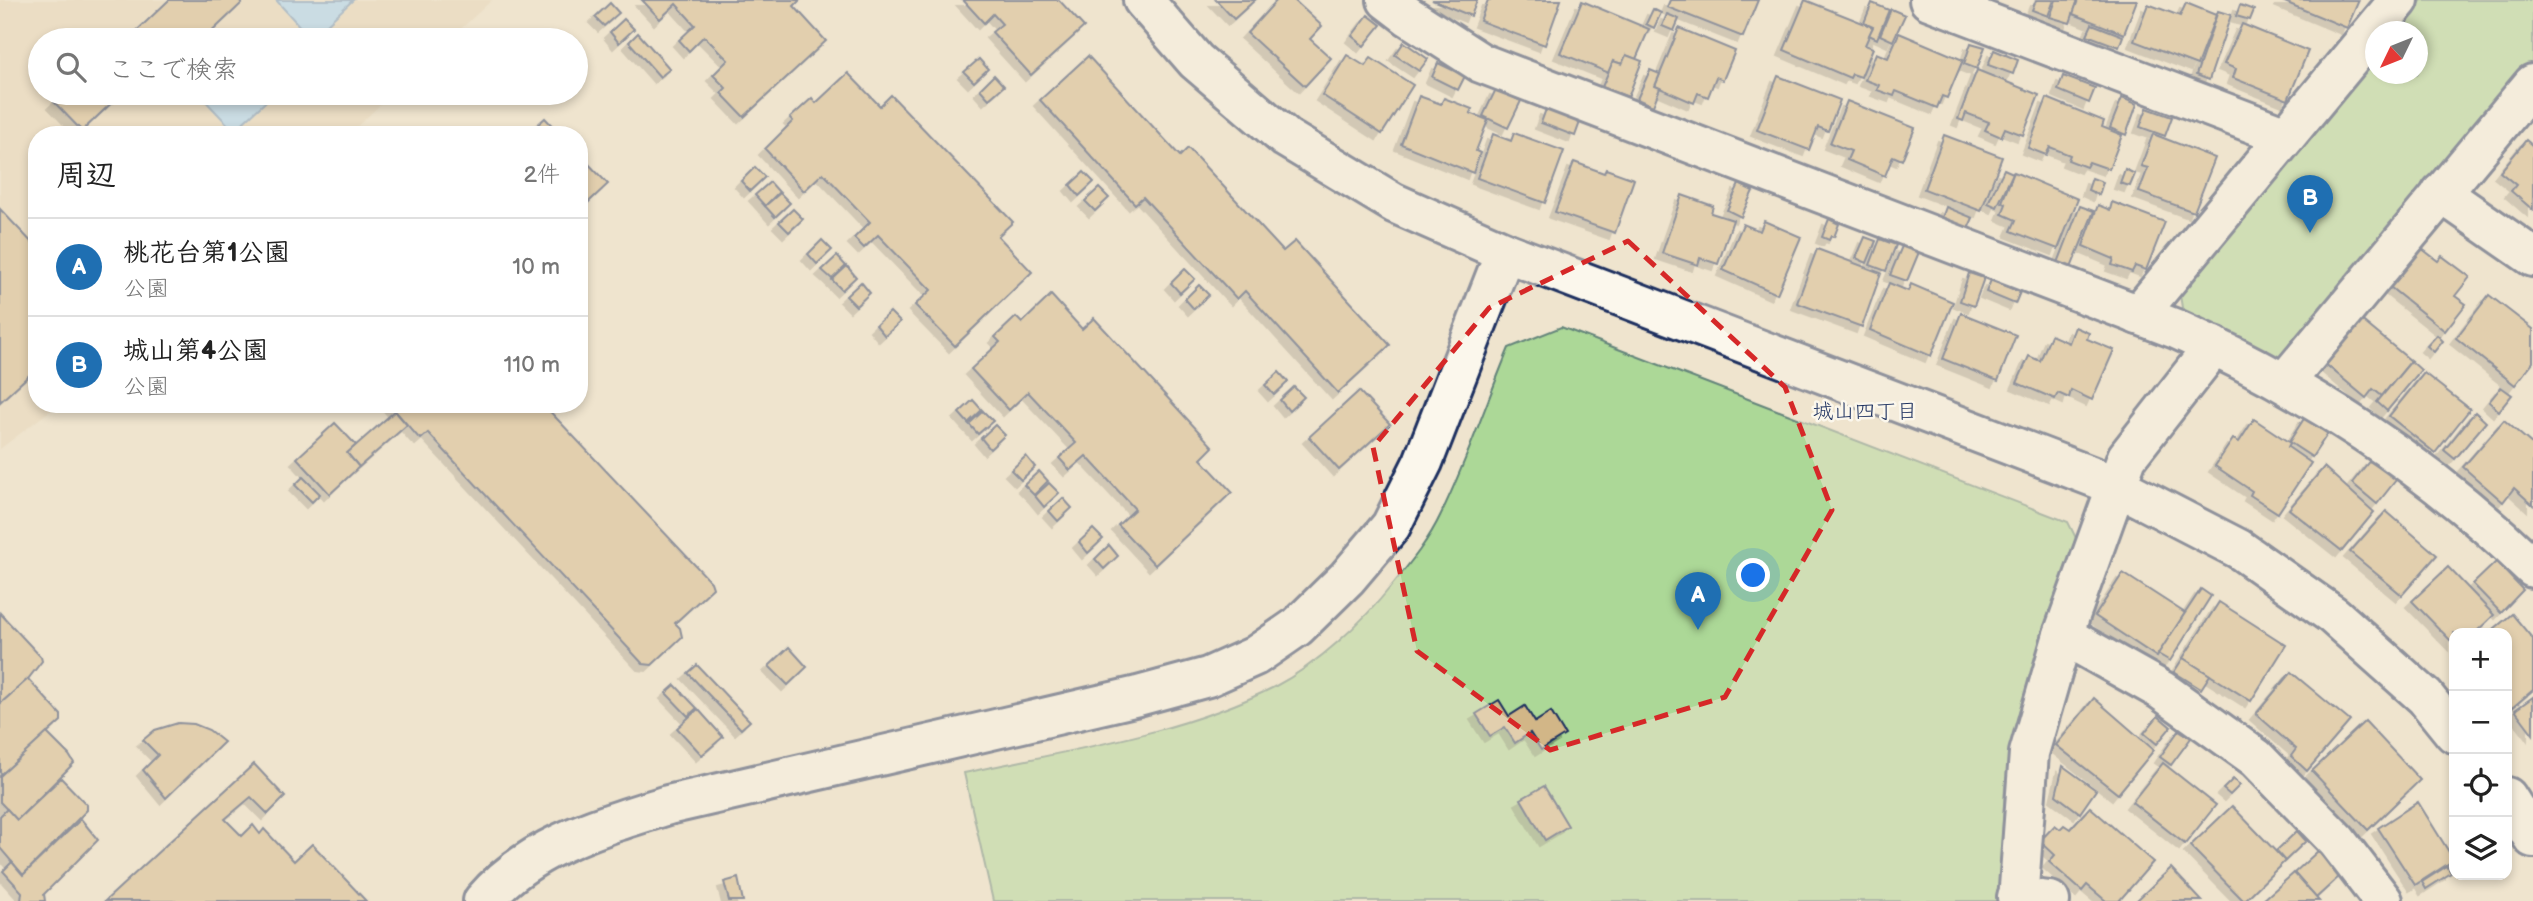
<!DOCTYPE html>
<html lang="ja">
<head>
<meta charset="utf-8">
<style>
	:root { --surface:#fff; --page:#f2f2f2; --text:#222; --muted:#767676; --line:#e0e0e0; --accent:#1f6fb2 }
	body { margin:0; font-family:"Balsamiq Sans","Klee One",sans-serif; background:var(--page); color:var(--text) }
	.controls { position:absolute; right:21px; bottom:21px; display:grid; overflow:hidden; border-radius:14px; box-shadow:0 4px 10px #0003 }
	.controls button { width:63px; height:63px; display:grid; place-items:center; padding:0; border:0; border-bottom:2px solid var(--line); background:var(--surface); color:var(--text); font:35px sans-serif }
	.compass { position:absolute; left:2365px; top:21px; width:63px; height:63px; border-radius:50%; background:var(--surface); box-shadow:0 4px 10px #0003; rotate:227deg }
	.you { position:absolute; left:1754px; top:576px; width:24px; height:24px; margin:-18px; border:5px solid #fff; border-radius:50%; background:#1a73e8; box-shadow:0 0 0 10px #1a73e833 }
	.badge { display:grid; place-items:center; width:46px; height:46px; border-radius:50%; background:var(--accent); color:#fff; font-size:23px; font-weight:700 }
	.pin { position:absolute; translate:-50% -58px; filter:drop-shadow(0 2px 4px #0008) }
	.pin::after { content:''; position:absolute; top:37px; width:24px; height:21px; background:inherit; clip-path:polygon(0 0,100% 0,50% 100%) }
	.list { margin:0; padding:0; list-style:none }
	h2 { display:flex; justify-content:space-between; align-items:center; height:91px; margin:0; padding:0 28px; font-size:30px }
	h2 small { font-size:23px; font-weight:400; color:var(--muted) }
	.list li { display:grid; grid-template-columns:46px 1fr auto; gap:21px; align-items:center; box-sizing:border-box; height:98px; padding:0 28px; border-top:2px solid var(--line) }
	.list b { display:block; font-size:26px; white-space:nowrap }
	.list p { margin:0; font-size:23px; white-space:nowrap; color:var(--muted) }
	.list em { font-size:23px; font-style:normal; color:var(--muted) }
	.icon { flex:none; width:38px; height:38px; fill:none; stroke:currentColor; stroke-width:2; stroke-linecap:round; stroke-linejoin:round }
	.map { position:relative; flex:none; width:2533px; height:901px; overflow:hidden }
	.search { position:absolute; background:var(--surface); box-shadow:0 4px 10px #0003; left:28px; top:28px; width:560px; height:77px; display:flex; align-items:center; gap:18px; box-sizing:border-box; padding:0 24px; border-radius:38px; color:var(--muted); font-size:26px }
	.panel { position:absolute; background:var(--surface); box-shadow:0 4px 10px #0003; left:28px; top:126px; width:560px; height:287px; border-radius:28px }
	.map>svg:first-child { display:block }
	.built { fill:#e6d6b9 }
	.green { fill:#acd897; stroke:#64847a; stroke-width:2 }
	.water { fill:#9dd3fc; stroke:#6991bd; stroke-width:2 }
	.building { fill:#d2b687; stroke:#1b2f5e; stroke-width:2; filter:url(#shadow) }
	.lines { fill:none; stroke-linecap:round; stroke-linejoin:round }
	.minor-casing { stroke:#1b2f5e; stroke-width:44 }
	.tertiary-casing { stroke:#1b2f5e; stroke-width:44 }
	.minor { stroke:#fbf7ec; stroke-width:38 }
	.tertiary { stroke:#fbf7ec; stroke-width:38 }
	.marked { fill:none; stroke:#d62828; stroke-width:5; stroke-dasharray:14 9; stroke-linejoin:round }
	.labels { text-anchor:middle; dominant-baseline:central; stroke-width:5; stroke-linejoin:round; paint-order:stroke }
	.neighbourhood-label { font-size:21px; fill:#1b2f5e; stroke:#fbf7ec }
</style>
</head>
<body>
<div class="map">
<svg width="2533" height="901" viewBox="0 0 2533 901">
	<defs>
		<filter id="shadow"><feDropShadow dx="-6" dy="6" stdDeviation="0" flood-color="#0004"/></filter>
	</defs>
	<rect width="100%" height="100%" fill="#efe4ce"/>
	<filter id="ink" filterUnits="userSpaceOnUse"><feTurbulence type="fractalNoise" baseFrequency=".0143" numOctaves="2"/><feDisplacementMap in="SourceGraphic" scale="14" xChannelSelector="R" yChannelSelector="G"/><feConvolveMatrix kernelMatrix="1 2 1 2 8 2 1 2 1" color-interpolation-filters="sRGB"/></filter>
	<g filter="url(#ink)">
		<path class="built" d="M0,0H492L449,40H40V93H393L348,135H37V404H59L0,449Z"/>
		<g class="green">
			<path d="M2422,0H2533V63L2285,362L2183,314L2180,295L2375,57L2376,74H2418V32L2396,31Z"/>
			<path d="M1561,327L2068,522L2077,540L2019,712L2005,786L2000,872L2003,901H993L964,773C1065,751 1182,734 1274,687C1318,664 1362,623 1393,584C1411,562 1429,540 1441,514C1467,461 1486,403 1509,348Z"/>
		</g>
		<g class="water">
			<path d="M276,0H353L311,39Z"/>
			<path d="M198,93H275L234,131Z"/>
		</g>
		<g class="building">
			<path d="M169,0H239L242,3L203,40H127Z"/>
			<path d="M642,0H800L794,6L826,41L744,117L721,93L726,88L713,75L728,60L704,36L689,51L679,40L695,25L676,4L660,19Z"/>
			<path d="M963,0H1059L1084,27L1031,75L992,32L1002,24L993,14L984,23Z"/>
			<path d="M1216,0H1255L1234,19Z"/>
			<path d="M1277,0H1294L1322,26L1310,39L1331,58L1305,86L1247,33Z"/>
			<path d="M1432,0H1477L1471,16Z"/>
			<path d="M1488,0H1561L1545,45L1480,21Z"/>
			<path d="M1670,0H1758L1743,37L1667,7Z"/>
			<path d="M1805,0L1873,27L1865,45L1873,48L1861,77L1852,74L1850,78L1784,50Z"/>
			<path d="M2036,0H2054L2048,16L2032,10Z"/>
			<path d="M2056,0H2078L2070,23L2050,17Z"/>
			<path d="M2078,0H2137L2124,34L2073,14Z"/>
			<path d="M2280,0H2359L2347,28Z"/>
			<path d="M1582,1L1649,29L1636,59L1626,55L1622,64L1613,61L1609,73L1560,53Z"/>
			<path d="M610,3L619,13L604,26L595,17Z"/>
			<path d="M1872,3L1889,10L1877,39L1869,35L1873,27L1864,23Z"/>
			<path d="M2186,3L2216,15L2197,65L2134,41L2148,4L2180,16Z"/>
			<path d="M2240,5L2254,10L2250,20L2236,16Z"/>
			<path d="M1653,9L1661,13L1654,28L1646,24Z"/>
			<path d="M1891,9L1905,15L1893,41L1880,35Z"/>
			<path d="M2218,11L2231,15L2209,80L2196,75Z"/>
			<path d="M1667,14L1679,19L1674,31L1662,26Z"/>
			<path d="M1368,15L1381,25L1364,46L1352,36Z"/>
			<path d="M624,19L634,29L619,43L610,32Z"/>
			<path d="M2092,24L2123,36L2119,47L2087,35Z"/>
			<path d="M2242,24L2308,51L2288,100L2233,78L2236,69L2224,64Z"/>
			<path d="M1679,28L1735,51L1723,80L1716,77L1708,97L1698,93L1694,103L1655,86Z"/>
			<path d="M638,33L670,69L660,77L629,42Z"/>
			<path d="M1899,33L1963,60L1947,98L1942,96L1937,108L1896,91L1894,96L1877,90L1879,85L1865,80L1876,53L1888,58Z"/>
			<path d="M1404,42L1428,59L1419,71L1395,55Z"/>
			<path d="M1971,43L1985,47L1977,69L1964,64Z"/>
			<path d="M1994,50L2018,60L2013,74L1988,65Z"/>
			<path d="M1347,55L1365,66L1371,58L1413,85L1382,134L1322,95Z"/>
			<path d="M1626,55L1642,61L1628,97L1602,87L1613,61L1622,64Z"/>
			<path d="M1088,56L1180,156L1188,148L1283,251L1295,241L1390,345L1338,393L1245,291L1237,299L1143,197L1135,204L1040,100Z"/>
			<path d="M979,59L988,69L974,82L964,72Z"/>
			<path d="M1438,63L1465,76L1458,90L1432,77Z"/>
			<path d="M1650,70L1660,74L1655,86L1660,88L1653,106L1637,99Z"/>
			<path d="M1977,70L2039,95L2023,135L2005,128L2001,137L1985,130L1989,122L1966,113L1963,121L1958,119Z"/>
			<path d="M848,73L880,106L891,95L1013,222L998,236L1032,272L955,346L915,305L931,290L878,235L864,248L854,238L870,222L823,173L804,191L765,149L793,121L790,118L812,98L816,103Z"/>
			<path d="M994,75L1004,86L989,99L980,89Z"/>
			<path d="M1778,76L1840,100L1828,131L1818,127L1809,150L1757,130Z"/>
			<path d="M2063,76L2095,88L2089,103L2058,90Z"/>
			<path d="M1496,89L1521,101L1508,128L1483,116Z"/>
			<path d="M64,93H122L82,131L54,102Z"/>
			<path d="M1419,96L1441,104L1444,98L1472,109L1470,113L1488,120L1476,151L1480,153L1473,173L1401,144Z"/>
			<path d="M2047,98L2104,121L2102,127L2122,135L2109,169L2089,162L2086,167L2068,160L2070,155L2050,147L2046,155L2028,148Z"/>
			<path d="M2122,98L2137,104L2126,135L2110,128Z"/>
			<path d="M1847,101L1915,128L1902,160L1893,156L1885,176L1847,160L1851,151L1830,143Z"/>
			<path d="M2147,108L2172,117L2165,136L2140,127Z"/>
			<path d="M1546,109L1580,122L1575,136L1541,123Z"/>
			<path d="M545,118L561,135H526Z"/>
			<path d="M1514,133L1564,151L1545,203L1477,178L1493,134L1511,141Z"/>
			<path d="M2153,134L2215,158L2194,212L2139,192L2148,168L2141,166Z"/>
			<path d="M1944,135L2002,157L1981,211L1924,189Z"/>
			<path d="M2526,140L2533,146V210L2511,191L2516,185L2500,172Z"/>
			<path d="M579,154L608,184L579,211Z"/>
			<path d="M1574,162L1604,173L1606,169L1634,179L1615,233L1555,212Z"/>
			<path d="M755,167L765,177L750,191L741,181Z"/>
			<path d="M2004,169L2013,173L1997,207L1988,203Z"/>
			<path d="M2125,169L2135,174L2130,186L2120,183Z"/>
			<path d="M1084,172L1094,182L1079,196L1070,185Z"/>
			<path d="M2014,172L2078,199L2058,249L2011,231L2016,220L2002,214L2006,204L2002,202Z"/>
			<path d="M2092,178L2103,182L2099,195L2088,190Z"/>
			<path d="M770,182L779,192L765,206L755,195Z"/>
			<path d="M1739,184L1753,191L1741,217L1727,210Z"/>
			<path d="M1099,188L1109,198L1095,211L1085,201Z"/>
			<path d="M780,193L790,203L775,217L765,206Z"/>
			<path d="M1682,195L1713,206L1711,213L1733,220L1718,264L1700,258L1698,265L1662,253Z"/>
			<path d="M2112,202L2165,222L2146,270L2135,266L2132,272L2112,265L2114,259L2083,246L2098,205L2110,210Z"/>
			<path d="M2080,206L2094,211L2071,268L2058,263Z"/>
			<path d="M1946,207L1973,218L1968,229L1942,218Z"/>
			<path d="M0,209L37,248V368L0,402Z"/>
			<path d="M793,209L803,219L789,232L779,222Z"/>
			<path d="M1829,219L1839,224L1834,237L1831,236L1829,240L1822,237Z"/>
			<path d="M1764,221L1801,237L1777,294L1723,270L1743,224L1760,231Z"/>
			<path d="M1865,237L1876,241L1867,263L1856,258Z"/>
			<path d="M1880,239L1896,245L1886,271L1870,265Z"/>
			<path d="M822,240L832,250L817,264L808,254Z"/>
			<path d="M1902,246L1919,252L1907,281L1890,275Z"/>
			<path d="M2421,248L2438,261L2442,256L2470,277L2455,296L2466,304L2445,331L2390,287Z"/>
			<path d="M1817,249L1881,273L1862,327L1797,303Z"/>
			<path d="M837,256L846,266L832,279L822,270Z"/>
			<path d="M847,266L856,277L842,290L832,280Z"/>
			<path d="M1185,269L1195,279L1180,293L1171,283Z"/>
			<path d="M1969,273L1984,278L1974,306L1960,301Z"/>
			<path d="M1991,280L2020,292L2015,304L1986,292Z"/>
			<path d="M861,282L870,293L856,306L846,296Z"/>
			<path d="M1889,283L1908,291L1911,284L1953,302L1931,356L1870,330Z"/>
			<path d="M1199,285L1209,295L1194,309L1185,299Z"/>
			<path d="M1051,295L1082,329L1094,318L1213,447L1201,459L1232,492L1155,565L1118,525L1135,509L1086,456L1070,470L1059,458L1076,443L1028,392L1009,410L971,369L1000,342L995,337L1016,317L1022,323Z"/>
			<path d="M2489,295L2533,329V362L2515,385L2456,338Z"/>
			<path d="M890,312L900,322L885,336L876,325Z"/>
			<path d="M1961,313L2016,335L1998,381L1943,359Z"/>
			<path d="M2359,318L2411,361L2382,396L2373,389L2366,398L2323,362Z"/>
			<path d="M2075,327L2089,333L2087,339L2114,350L2092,400L2071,390L2069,398L2058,393L2055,399L2017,383L2029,356L2040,361L2051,335L2069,343Z"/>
			<path d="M2437,335L2443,341L2434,352L2427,346Z"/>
			<path d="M2411,361L2421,370L2387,411L2377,402Z"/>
			<path d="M1279,372L1288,382L1274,395L1265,385Z"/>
			<path d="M2424,373L2470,409L2435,453L2389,416Z"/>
			<path d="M1294,387L1304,397L1289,411L1280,400Z"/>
			<path d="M2501,387L2512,395L2499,411L2489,402Z"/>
			<path d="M1359,391L1390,424L1339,470L1309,437Z"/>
			<path d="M973,400L982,410L968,423L959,413Z"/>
			<path d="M389,404H543L711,582L713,588L675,623L680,628L682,637L652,665L643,664L428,433L421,439L418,437Z"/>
			<path d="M395,411L407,425L359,467L347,453Z"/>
			<path d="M983,411L993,421L978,434L969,424Z"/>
			<path d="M2475,412L2486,422L2455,459L2444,450Z"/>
			<path d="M2305,417L2328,433L2312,457L2289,442Z"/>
			<path d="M2254,419L2290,443L2288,447L2311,463L2278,513L2250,495L2252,491L2215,466L2233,439L2239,442Z"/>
			<path d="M2504,420L2533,445V505L2514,488L2503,502L2463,467Z"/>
			<path d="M335,423L356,445L347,453L359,467L330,494L297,458Z"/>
			<path d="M995,425L1005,435L990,449L981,438Z"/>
			<path d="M1026,456L1035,467L1021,480L1011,470Z"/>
			<path d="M2371,459L2396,480L2377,504L2352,483Z"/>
			<path d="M2324,467L2374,512L2342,551L2289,509Z"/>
			<path d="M1039,471L1048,481L1034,495L1024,485Z"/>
			<path d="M303,477L320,494L312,502L295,485Z"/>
			<path d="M1049,483L1059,493L1044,507L1035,496Z"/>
			<path d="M1063,498L1072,508L1058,521L1049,511Z"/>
			<path d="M2386,511L2437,555L2402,595L2350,552Z"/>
			<path d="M1093,529L1103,539L1088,553L1079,542Z"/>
			<path d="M1109,545L1118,556L1104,569L1095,559Z"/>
			<path d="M2496,562L2523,590L2501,613L2473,584Z"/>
			<path d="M2448,567L2494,615L2475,633H2454V644L2412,601Z"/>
			<path d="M2123,573L2185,613L2157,657L2095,616Z"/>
			<path d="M2201,589L2211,596L2170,661L2158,654Z"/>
			<path d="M2219,602L2286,645L2251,701L2183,658Z"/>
			<path d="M0,613L41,657L42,661L28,679L0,704Z"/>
			<path d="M2512,614L2533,639V690L2512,708L2507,702V633H2489Z"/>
			<path d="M789,647L807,667L788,685L769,666Z"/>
			<path d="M2183,658L2210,675L2201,689L2174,672Z"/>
			<path d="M697,665L750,721L741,729L688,673Z"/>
			<path d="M2291,672L2350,721L2307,771L2291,756L2296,749L2256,714Z"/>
			<path d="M28,679L61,715V721L2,774L0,772V704Z"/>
			<path d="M675,685L697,708L688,716L666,693Z"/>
			<path d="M2533,697V734L2515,710Z"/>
			<path d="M2094,698L2154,750L2118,794L2056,745Z"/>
			<path d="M1499,700L1509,716L1525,706L1535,722L1551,712L1565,735L1541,750L1530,733L1515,743L1505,727L1490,736L1476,714Z"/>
			<path d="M698,709L723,737L702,755L677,728Z"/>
			<path d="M2158,716L2171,727L2157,744L2144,733Z"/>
			<path d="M2365,721L2420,780L2368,830L2312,771Z"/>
			<path d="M178,723L194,724L209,730L224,742L166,798L143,770L158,755L143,740L155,730Z"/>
			<path d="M2179,730L2191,738L2171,765L2160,757Z"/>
			<path d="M47,733L69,755L74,763L17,820L0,802V776Z"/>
			<path d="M2163,763L2216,805L2185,844L2132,802Z"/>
			<path d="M254,764L285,797L268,814L251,797L225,819L242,836L253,825L260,834L264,829L294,861L312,844L366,901H105Z"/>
			<path d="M2063,766L2096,790L2080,813L2056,795Z"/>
			<path d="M61,778L87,805V810L23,875L0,848V816L7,809L17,820Z"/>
			<path d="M2233,779L2240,785L2230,795L2223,789Z"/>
			<path d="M1544,786L1568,826L1545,840L1521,799Z"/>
			<path d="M2418,802L2454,860L2415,885L2378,828Z"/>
			<path d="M2232,806L2285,861L2244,901L2190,846Z"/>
			<path d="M2090,807L2153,862L2119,901H2106L2087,885L2082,891L2049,862L2055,855L2040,841L2055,825L2060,829L2064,825L2070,829Z"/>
			<path d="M81,819L98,840L44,894L45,901H21L22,892L3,871L12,862L23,875Z"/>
			<path d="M2297,831L2306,841L2285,861L2276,851Z"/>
			<path d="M2318,851L2340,876L2316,898L2294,873Z"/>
			<path d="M2447,866L2451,873L2426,889L2422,882Z"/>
			<path d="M2171,868L2202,901H2136Z"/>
			<path d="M2294,873L2319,901H2262Z"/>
			<path d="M738,878L743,901H729L724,882Z"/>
		</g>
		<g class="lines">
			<g class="minor-casing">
				<g id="minor">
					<path d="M1387,0L1408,16L1481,63L2176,329C2306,387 2431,468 2533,568"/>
					<path d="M1929,0L2286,136"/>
					<path d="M2441,193L2533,257"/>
					<path d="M2138,315L2399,0"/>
					<path d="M2285,382L2533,84"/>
					<path d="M2063,635L2161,690L2256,758L2337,841L2383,901"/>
					<path d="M2017,897L2050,901"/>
					<path d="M2018,901L2029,753L2063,635L2127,457L2214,346"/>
				</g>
			</g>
			<g class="tertiary-casing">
				<g id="tertiary">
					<path d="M1143,0L1196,61L1286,138L1394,203L1505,252L2117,486L2239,549L2333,615L2425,697L2454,733"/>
					<path d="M2507,797L2533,838"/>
					<path d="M483,901C530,845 601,826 668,805L1138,696L1208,677L1255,656L1297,627L1347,578L1391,526L1423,462L1505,252"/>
				</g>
			</g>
			<use href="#minor" class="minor"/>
			<use href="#tertiary" class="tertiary"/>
		</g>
	</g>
	<path d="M0 0H2533V901H0ZM1628,241L1785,387L1832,510L1725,697L1550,750L1417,651L1373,447L1489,308Z" fill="#efe4ce" fill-opacity=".55" fill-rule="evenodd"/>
	<path class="marked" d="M1628,241L1785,387L1832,510L1725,697L1550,750L1417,651L1373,447L1489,308Z"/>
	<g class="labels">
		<g class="neighbourhood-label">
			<text x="1865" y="411">城山四丁目</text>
		</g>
	</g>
</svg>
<div class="controls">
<button>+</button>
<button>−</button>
<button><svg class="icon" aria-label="locate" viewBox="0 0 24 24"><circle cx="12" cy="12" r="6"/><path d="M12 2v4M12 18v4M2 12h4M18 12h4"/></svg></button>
<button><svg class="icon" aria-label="layers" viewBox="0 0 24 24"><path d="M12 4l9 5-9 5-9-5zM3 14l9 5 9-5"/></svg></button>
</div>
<svg class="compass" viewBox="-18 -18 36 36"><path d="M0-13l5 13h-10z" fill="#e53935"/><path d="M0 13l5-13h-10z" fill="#767676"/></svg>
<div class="you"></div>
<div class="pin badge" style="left:1698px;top:630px">A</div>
<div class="pin badge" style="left:2310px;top:233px">B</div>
<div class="search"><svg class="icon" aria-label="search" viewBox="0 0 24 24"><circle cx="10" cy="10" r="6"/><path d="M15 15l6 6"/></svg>ここで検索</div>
<section class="panel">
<h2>周辺<small>2件</small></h2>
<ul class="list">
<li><span class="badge">A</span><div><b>桃花台第1公園</b><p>公園</p></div><em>10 m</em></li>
<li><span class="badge">B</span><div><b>城山第4公園</b><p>公園</p></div><em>110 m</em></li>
</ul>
</section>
</div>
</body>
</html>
